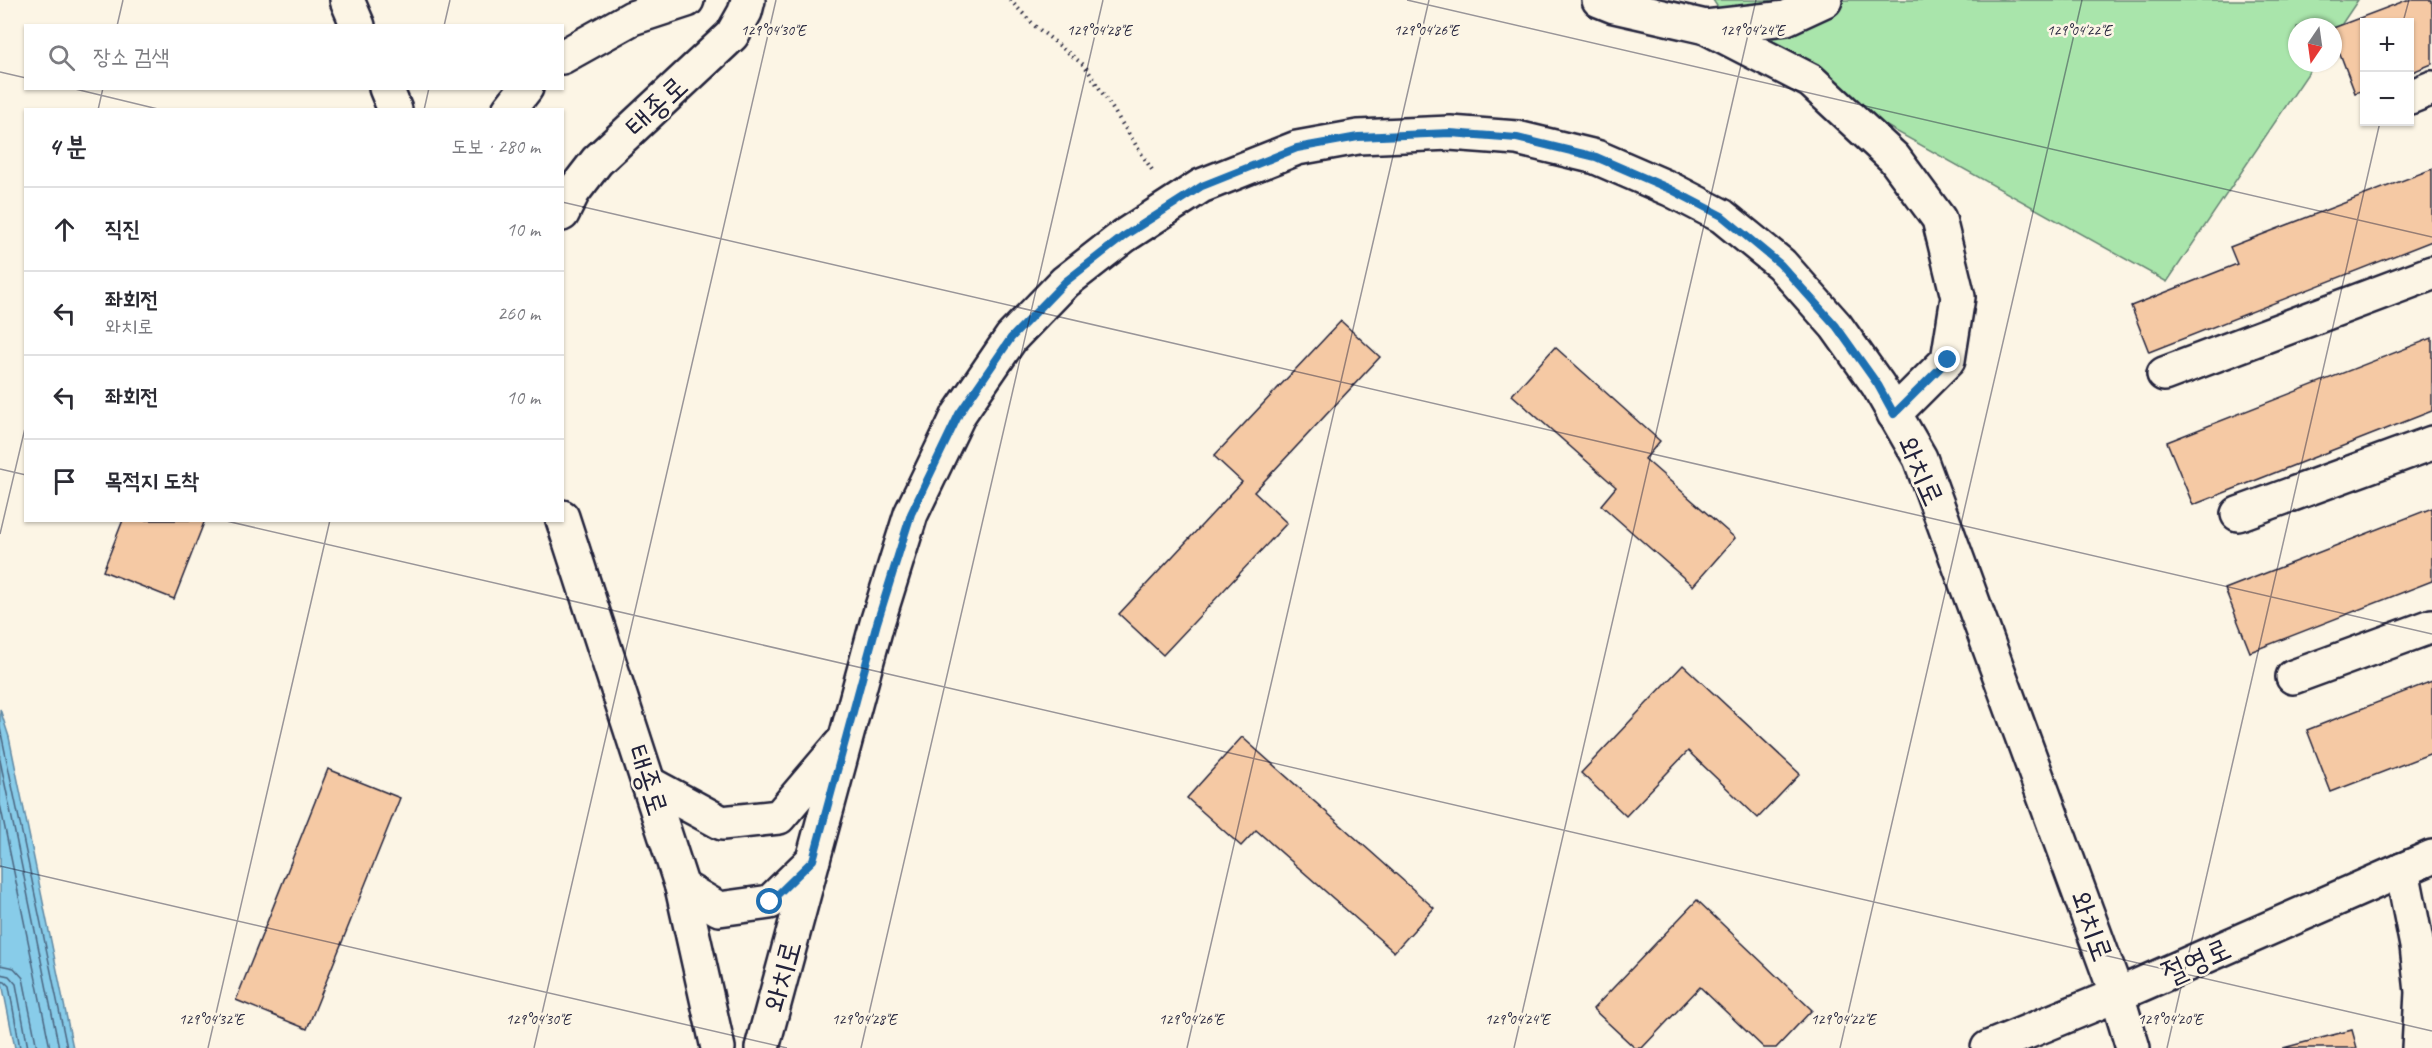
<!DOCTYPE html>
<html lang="ko">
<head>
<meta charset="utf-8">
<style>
	:root { --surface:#fff; --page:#f7f7f7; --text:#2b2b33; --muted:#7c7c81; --line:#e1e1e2 }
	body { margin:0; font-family:Caveat,"Poor Story",sans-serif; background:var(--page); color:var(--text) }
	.controls { position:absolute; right:18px; top:18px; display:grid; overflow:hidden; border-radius:0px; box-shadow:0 2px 4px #0004 }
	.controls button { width:54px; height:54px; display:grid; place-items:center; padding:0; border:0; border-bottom:2px solid var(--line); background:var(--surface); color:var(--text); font:30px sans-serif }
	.compass { position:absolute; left:2288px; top:18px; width:54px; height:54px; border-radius:50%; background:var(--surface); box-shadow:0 2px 4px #0004; rotate:193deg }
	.stop { position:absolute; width:18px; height:18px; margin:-14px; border:4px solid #1f6fb2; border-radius:50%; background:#fff }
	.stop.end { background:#1f6fb2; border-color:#fff; box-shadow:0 2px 6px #0008 }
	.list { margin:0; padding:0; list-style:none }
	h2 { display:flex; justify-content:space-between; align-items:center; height:78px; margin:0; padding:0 24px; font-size:26px }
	h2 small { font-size:20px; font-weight:400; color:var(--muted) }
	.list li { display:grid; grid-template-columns:39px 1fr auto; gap:18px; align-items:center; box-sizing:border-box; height:84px; padding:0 24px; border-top:2px solid var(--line) }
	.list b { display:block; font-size:22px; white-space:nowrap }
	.list p { margin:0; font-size:20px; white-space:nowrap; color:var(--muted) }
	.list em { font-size:20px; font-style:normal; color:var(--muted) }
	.icon { flex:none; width:33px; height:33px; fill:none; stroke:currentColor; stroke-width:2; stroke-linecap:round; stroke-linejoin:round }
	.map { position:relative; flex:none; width:2432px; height:1048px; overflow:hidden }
	.search { position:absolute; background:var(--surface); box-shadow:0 2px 4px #0004; left:24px; top:24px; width:540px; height:66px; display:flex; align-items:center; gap:15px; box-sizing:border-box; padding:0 21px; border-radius:0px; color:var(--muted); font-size:22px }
	.panel { position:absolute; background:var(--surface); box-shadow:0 2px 4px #0004; left:24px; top:108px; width:540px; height:414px; border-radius:0px }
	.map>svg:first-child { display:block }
	.green { fill:#a9e5ab; stroke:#668473; stroke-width:1.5 }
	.water { fill:#88cce9; stroke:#5f88a3; stroke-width:1.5 }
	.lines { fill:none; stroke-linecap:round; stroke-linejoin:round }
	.shore { stroke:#4b6681; stroke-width:1.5 }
	.building { fill:#f5c9a4; stroke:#22223b; stroke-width:1.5 }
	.minor-casing { stroke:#22223b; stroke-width:38 }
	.major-casing { stroke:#22223b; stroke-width:38 }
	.path { stroke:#22223b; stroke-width:4; stroke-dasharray:1.5 4.5; stroke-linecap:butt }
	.minor { stroke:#fcf5e5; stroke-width:33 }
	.major { stroke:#fcf5e5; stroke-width:33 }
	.route { stroke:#1f6fb2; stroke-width:8 }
	.ticks { fill:none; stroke:#22223b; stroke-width:1.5; stroke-opacity:0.45 }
	.labels { text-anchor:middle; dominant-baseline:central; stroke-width:5; stroke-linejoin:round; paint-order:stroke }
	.street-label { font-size:30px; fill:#22223b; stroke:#fcf5e5 }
	.ticks-label { font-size:15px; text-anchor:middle; fill:#22223b; stroke:#fcf5e5; stroke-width:5; stroke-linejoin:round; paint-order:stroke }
</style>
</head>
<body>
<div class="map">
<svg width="2432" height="1048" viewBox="0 0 2432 1048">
	<rect width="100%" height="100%" fill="#fcf5e5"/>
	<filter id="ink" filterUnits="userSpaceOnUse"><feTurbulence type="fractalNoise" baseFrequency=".0167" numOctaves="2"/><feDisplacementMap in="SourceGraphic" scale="12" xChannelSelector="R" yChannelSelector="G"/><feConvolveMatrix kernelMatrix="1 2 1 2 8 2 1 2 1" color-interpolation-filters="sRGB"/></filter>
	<g filter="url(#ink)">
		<path class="green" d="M1713,0H2358L2333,37V27H2297V63H2315L2167,282L1743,46Z"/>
		<path class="water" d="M0,709L9,737L73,1048H15L0,973Z"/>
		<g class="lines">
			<g class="shore">
				<path d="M0,728L67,1048"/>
				<path d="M0,760L59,1048"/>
				<path d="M0,804L50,1048"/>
				<path d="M0,965L14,968L23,978L37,1048"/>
				<path d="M0,974L9,976L16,984L28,1048"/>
				<path d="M0,981L5,982L9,986L20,1048"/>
			</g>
		</g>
		<g class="building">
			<path d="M2407,0H2432V64L2410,73V22H2364V90L2355,93L2333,35V28Z"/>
			<path d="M2432,169V241L2149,352L2131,306L2237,264L2230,247Z"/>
			<path d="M1341,321L1380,357L1254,492L1287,523L1163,655L1119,614L1242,482L1214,456Z"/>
			<path d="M2432,338V411L2193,505L2167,442Z"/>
			<path d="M1555,347L1660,441L1645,459L1735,538L1693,586L1601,505L1616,487L1512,395Z"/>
			<path d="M2432,508V581L2250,652L2225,589Z"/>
			<path d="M123,520H205L174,599L103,571Z"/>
			<path d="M1683,665L1800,774L1758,818L1688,751L1626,816L1581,773Z"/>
			<path d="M2432,681V753L2331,792L2307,730Z"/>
			<path d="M1242,737L1434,908L1394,952L1256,830L1241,846L1187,798Z"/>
			<path d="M328,769L400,798L307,1029L236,1000Z"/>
			<path d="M1697,900L1812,1010L1776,1048H1764L1700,987L1642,1048H1635L1593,1009Z"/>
			<path d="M2352,1030L2357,1048H2283Z"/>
		</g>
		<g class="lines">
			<g class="minor-casing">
				<g id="minor">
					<path d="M1599,0L1614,6L1706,27L1786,18L1825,0"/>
					<path d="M1706,27L1811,81L1894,158L1939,219L1958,297L1948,360L1894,414"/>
					<path d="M562,57L632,18L687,0"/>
					<path d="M2410,97L2432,88"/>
					<path d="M509,110L526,88"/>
					<path d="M562,214L573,192L597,161L732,35L745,12L748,0"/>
					<path d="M2164,374L2432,273"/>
					<path d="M2238,514L2432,443"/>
					<path d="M2293,677L2432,626"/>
					<path d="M2402,870L2417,946L2422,992L2419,1048"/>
				</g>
			</g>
			<g class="major-casing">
				<g id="major">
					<path d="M347,0L358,26"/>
					<path d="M386,88L395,110"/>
					<path d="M562,517L682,887L718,1048"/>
					<path d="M648,783L722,823L779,817L841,744"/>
					<path d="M682,887L719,909L770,902L813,860"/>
					<path d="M762,1048L877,623L911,514L959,414L1011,338L1065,282L1124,236L1201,186L1297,148L1358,137L1450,133L1517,138L1596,157L1670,189L1722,216L1781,264L1836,326L1878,385L1920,458L2117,995L2133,1048"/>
					<path d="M1988,1048L2117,995L2432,857"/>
				</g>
			</g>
			<path class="path" d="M1010,0L1035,26L1085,66L1154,173"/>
			<use href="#minor" class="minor"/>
			<use href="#major" class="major"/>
		</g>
	</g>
	<g class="lines" filter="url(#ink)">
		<path class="route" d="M770,902L813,860L877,623L911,514L959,414L1011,338L1065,282L1124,236L1202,186L1297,148L1358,137L1450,133L1517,138L1596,157L1670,189L1722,216L1780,264L1836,326L1878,385L1894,414L1948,360"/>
	</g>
	<path class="ticks" d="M1407,0L2432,237M2403,22L2409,0M117,26L123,0M444,26L450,0M0,72L26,78M71,88L162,110M98,110L103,88M424,110L429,88M562,202L2432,634M0,469L26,475M222,520L2432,1031M0,534L26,424M0,866L787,1048M208,1048L330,520M534,1048L776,0M861,1048L1103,0M1187,1048L1429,0M1514,1048L1756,0M1840,1048L2082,0M2167,1048L2380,122"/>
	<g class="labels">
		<g class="street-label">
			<text transform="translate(656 106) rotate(-43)">태종로</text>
			<text transform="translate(1921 471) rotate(66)">와치로</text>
			<text transform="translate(648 780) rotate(72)">태종로</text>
			<text transform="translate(2092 926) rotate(70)">와치로</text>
			<text transform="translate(2196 961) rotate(-24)">절영로</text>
			<text transform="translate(782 976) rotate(-75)">와치로</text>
		</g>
	</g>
	<g class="ticks-label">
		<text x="773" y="35">129°04'30"E</text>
		<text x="1099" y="35">129°04'28"E</text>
		<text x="1426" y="35">129°04'26"E</text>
		<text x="1752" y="35">129°04'24"E</text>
		<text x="2079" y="35">129°04'22"E</text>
		<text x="211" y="1024">129°04'32"E</text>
		<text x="538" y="1024">129°04'30"E</text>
		<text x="864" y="1024">129°04'28"E</text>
		<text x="1191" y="1024">129°04'26"E</text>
		<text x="1517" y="1024">129°04'24"E</text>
		<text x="1843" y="1024">129°04'22"E</text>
		<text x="2170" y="1024">129°04'20"E</text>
	</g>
</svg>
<div class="controls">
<button>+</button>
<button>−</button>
</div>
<svg class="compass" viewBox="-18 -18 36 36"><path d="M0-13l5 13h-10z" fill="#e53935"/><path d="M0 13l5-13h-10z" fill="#7c7c81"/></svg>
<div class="stop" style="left:770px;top:902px"></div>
<div class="stop end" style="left:1948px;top:360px"></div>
<div class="search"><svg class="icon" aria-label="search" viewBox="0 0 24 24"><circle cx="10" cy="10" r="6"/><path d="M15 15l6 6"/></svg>장소 검색</div>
<section class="panel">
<h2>4 분<small>도보 · 280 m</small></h2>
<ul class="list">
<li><svg class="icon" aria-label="ahead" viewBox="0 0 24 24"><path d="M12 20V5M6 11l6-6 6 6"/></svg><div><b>직진</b></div><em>10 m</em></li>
<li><svg class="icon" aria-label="left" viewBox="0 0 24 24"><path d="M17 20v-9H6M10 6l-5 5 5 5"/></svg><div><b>좌회전</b><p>와치로</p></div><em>260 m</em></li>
<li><svg class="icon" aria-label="left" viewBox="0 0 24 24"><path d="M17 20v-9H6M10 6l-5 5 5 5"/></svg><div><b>좌회전</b></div><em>10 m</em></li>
<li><svg class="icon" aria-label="arrive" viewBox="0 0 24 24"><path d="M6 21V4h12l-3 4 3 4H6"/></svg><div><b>목적지 도착</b></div></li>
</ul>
</section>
</div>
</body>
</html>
